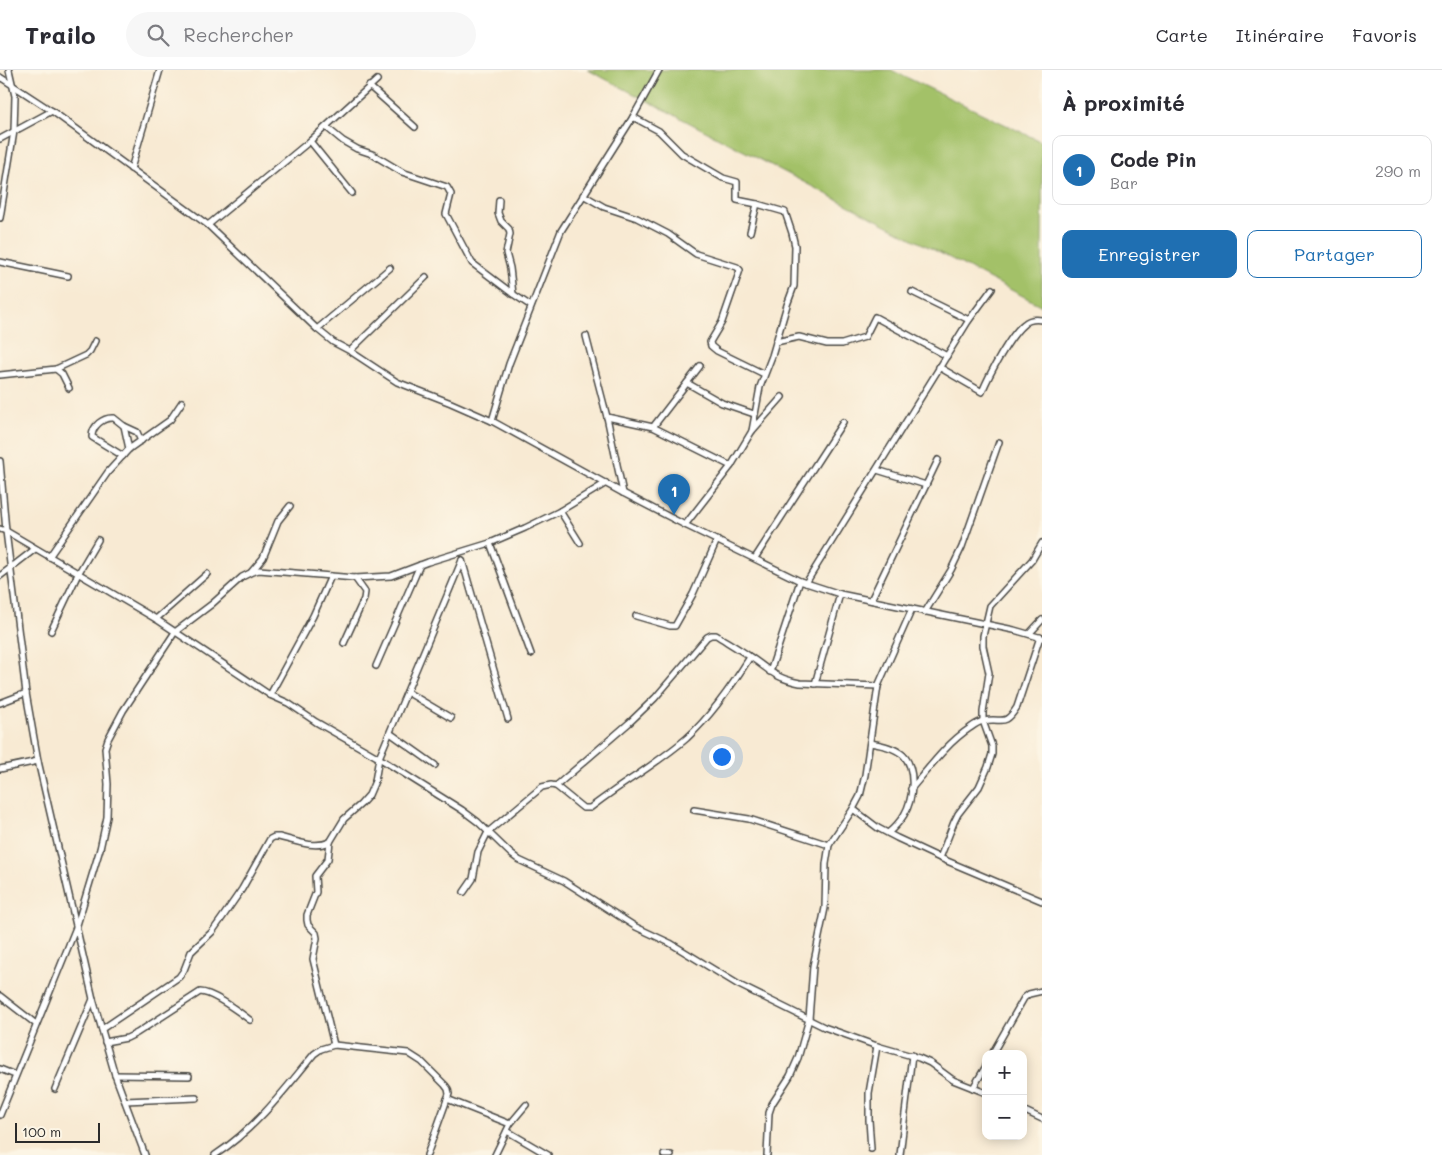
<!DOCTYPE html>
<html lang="fr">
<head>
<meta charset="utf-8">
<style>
	:root { --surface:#fff; --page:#f7f7f7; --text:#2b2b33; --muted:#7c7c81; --line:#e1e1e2; --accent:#1f6fb2 }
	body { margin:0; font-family:Mali,sans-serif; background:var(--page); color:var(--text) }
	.controls { position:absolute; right:15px; bottom:15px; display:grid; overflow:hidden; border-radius:10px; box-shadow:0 2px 12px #0003 }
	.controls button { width:45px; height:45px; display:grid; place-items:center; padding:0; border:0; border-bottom:1px solid var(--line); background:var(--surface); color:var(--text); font:25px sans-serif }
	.scale { position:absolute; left:15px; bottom:12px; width:85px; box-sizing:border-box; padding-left:5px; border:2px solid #2b2b2b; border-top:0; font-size:14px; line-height:18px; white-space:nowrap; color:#2b2b2b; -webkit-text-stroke:4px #fcf5e5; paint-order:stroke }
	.you { position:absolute; left:721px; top:686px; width:18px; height:18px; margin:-12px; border:4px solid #fff; border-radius:50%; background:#1a73e8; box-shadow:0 0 0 8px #1a73e833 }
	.badge { display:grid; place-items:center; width:32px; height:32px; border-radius:50%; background:var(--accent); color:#fff; font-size:16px; font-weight:700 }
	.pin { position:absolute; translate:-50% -41px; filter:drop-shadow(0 1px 2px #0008) }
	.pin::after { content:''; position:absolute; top:26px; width:18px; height:15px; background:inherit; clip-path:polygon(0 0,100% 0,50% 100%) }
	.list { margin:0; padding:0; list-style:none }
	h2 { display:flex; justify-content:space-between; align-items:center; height:65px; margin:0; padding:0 20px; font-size:21px }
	h2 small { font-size:16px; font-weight:400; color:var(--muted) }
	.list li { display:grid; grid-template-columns:32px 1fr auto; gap:15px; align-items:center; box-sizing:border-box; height:70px; margin:0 10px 10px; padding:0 10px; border:1px solid var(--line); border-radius:10px }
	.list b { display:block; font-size:19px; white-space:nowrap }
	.list p { margin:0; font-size:16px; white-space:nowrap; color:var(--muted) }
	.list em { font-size:16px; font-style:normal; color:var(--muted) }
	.actions { display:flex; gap:10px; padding:15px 20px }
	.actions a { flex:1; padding:11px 0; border:1px solid var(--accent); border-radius:10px; text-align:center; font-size:18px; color:var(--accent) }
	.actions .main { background:var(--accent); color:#fff }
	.icon { flex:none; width:28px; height:28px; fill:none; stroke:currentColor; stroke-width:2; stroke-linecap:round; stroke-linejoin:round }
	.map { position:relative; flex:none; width:1042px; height:1085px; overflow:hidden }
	header { display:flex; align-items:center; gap:30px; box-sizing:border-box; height:70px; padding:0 25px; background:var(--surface); border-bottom:1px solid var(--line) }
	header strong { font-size:24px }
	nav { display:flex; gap:28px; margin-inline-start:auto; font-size:18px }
	.search { width:350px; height:45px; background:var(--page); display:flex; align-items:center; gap:12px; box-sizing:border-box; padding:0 18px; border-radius:28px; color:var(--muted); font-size:19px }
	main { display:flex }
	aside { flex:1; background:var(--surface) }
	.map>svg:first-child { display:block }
	.green { fill:#a3c168; stroke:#67764a }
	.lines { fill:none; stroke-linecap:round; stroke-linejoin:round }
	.minor-casing { stroke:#4a4844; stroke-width:8 }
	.minor { stroke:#fff; stroke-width:5 }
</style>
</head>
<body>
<header>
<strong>Trailo</strong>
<div class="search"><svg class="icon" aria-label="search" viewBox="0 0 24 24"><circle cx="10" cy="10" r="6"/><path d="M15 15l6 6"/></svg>Rechercher</div>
<nav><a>Carte</a><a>Itinéraire</a><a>Favoris</a></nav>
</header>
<main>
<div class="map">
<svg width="1042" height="1085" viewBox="0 0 1042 1085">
	<rect width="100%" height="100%" fill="#fcf5e5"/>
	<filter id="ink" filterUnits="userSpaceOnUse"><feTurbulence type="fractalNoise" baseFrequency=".02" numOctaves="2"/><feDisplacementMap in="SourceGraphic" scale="10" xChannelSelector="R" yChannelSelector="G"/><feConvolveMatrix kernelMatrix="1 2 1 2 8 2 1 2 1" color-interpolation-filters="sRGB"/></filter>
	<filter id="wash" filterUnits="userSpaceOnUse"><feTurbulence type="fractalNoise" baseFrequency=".0096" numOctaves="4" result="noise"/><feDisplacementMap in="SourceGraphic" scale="20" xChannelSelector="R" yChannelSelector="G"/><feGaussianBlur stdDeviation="1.12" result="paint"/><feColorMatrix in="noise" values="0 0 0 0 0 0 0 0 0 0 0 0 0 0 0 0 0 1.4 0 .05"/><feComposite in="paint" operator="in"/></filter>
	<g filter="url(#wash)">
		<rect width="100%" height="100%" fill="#f8ead3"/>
		<path class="green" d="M588,0H891L1042,72V236Z"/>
	</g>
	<g filter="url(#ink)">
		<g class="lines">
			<g class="minor-casing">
				<g id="minor">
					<path d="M0,7L52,41L208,155L317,259L333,272L350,281L397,312L451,333L492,351L623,423L685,455L800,511L840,524L1014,560L1042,568"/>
					<path d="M369,16L415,57"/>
					<path d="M633,47L659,61L682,84L723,108L737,112V130L757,134L750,162"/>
					<path d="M326,57L343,71L357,79L372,84L402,102L447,117L451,124L446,144L472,193L513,224L531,236"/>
					<path d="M0,69L52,41"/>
					<path d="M310,71L352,123"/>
					<path d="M131,99L160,0"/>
					<path d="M583,125L604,137L637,148L668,164L696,184L737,197L740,200L722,252L710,272L711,276L717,281L764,304"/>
					<path d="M499,130L498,143L501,151L509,159L510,164L506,183L510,198L513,224"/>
					<path d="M0,148L14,61L15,26L9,0"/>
					<path d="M208,155L310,71L377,10"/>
					<path d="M0,192L68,206"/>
					<path d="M912,222L969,250"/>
					<path d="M317,259L390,198"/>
					<path d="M586,266L607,347L623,423"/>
					<path d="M776,272L799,267L827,274H842L865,267L875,247L947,286"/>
					<path d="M350,281L426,207"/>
					<path d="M939,297L982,322C989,305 1010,265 1024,254C1029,249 1035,249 1042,250"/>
					<path d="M56,299L62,304L69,318"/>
					<path d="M0,305L56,299L86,285L90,281L95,271"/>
					<path d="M687,313L722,333L754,344"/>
					<path d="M607,347L653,357L731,396"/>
					<path d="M492,351L509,294L561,161L633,47L659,0"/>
					<path d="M124,356L129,379"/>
					<path d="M653,357L700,296"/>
					<path d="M752,361L760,317L772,286L787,235L794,216L795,176L792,163L785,142L757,134"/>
					<path d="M123,386L92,367C92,356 103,347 114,348L124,356L137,362L141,371"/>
					<path d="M0,391L6,461L26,623L38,691L93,929L115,1005L145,1085"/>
					<path d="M877,400L926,415"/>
					<path d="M560,441L580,473"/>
					<path d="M685,455L731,396L752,361L782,327"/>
					<path d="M0,459L6,461L156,549L270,625L288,633L316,652L379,688L462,740L478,752L511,784L519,790L564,811L636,857L670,873L739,915L824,957L877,976L919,988L930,993L953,1010L986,1023"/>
					<path d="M490,473L531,584"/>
					<path d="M49,487L108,402L129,379L170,350L182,332"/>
					<path d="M755,488L843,352"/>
					<path d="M462,490L508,649"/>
					<path d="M252,501L263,488L278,451L290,436"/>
					<path d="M0,506L35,479"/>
					<path d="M806,513L969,250L992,219"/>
					<path d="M871,530L938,390"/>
					<path d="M925,542L951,500L962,477L999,372"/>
					<path d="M636,546L670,556H675L693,524L717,470"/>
					<path d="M156,549L207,504"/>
					<path d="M51,561L78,504L98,470"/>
					<path d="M1029,564L1042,550"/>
					<path d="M344,573L364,529L365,522L355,508"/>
					<path d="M376,596L420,495"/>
					<path d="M770,602L800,511"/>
					<path d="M815,614L840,524"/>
					<path d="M407,622L451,648"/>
					<path d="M270,625L313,546L331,506"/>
					<path d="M0,633L26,623"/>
					<path d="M390,663L435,695"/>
					<path d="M870,673C881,675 894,677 903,685C917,699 913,730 904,745C899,753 894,758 888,763"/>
					<path d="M0,699L38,691"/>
					<path d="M556,716L629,653L655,628L707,567L711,565H716C727,572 739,579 749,586C770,600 774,608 800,613L878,616"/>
					<path d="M911,719C929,698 947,673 970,658C974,655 980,651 984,651C1002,647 1004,658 1017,637L1040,567"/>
					<path d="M853,739L878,758L897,768L940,788L1042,831"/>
					<path d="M694,740L749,749L829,775"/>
					<path d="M940,788L954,752L958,744L979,717L988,697L992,684V676L983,651V642L989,603L983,576V566L990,536L1032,490L1042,473"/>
					<path d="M464,822L473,809L478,782L488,762L542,717L551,715L556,716L583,738H590C606,726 623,714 640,703C656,692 672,681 687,668C712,645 732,616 750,587"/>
					<path d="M0,926L36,954"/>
					<path d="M102,959L179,907L184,900L191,882L212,862L222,848L242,819L270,769L274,767H279C295,771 314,779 330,772"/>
					<path d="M105,972L127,968L137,963L200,922C213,922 239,942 250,950"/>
					<path d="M334,975L313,889L317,868L316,863L308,855L307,850V845L316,822L315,806L328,789L330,772L344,749L361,734L369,725L375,711L379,688L462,490"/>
					<path d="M992,984L1024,928L1029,924L1042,921"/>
					<path d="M0,999L15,1005"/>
					<path d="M115,1005L189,1006"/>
					<path d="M973,1018L986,996"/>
					<path d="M55,1019L93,929"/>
					<path d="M447,1029L510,1054"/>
					<path d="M125,1031L196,1028"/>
					<path d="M1023,1040L1042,1049"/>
					<path d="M0,1045L77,855L100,779L107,747L108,714L105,678L108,669L123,641L175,562L212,534L242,507L252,502L259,500L355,508L391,506L428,492L490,473L525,458L560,441L606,413"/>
					<path d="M507,1061L548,1085"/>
					<path d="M871,1079L869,1050V1023L877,976"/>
					<path d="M215,1085C255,1059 284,1021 314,984L321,979L334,975L408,983L422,992L445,1015L448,1019L449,1024L427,1085"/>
					<path d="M495,1085L510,1054L526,1035"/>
					<path d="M664,1085H671"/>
					<path d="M767,1085L769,1043L772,1034L790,1006L798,988L809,949L813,896L825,838L826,794L829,775L853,739L860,726L865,705L878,616L912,539"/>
					<path d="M900,1085L912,985"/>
				</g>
			</g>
			<use href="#minor" class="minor"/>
		</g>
	</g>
</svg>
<div class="controls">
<button>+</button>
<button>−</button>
</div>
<div class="scale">100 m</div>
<div class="you"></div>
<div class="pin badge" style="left:674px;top:445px">1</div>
</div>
<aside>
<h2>À proximité<small></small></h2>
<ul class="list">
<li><span class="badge">1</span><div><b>Code Pin</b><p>Bar</p></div><em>290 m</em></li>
</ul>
<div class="actions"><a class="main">Enregistrer</a><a>Partager</a></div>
</aside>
</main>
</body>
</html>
